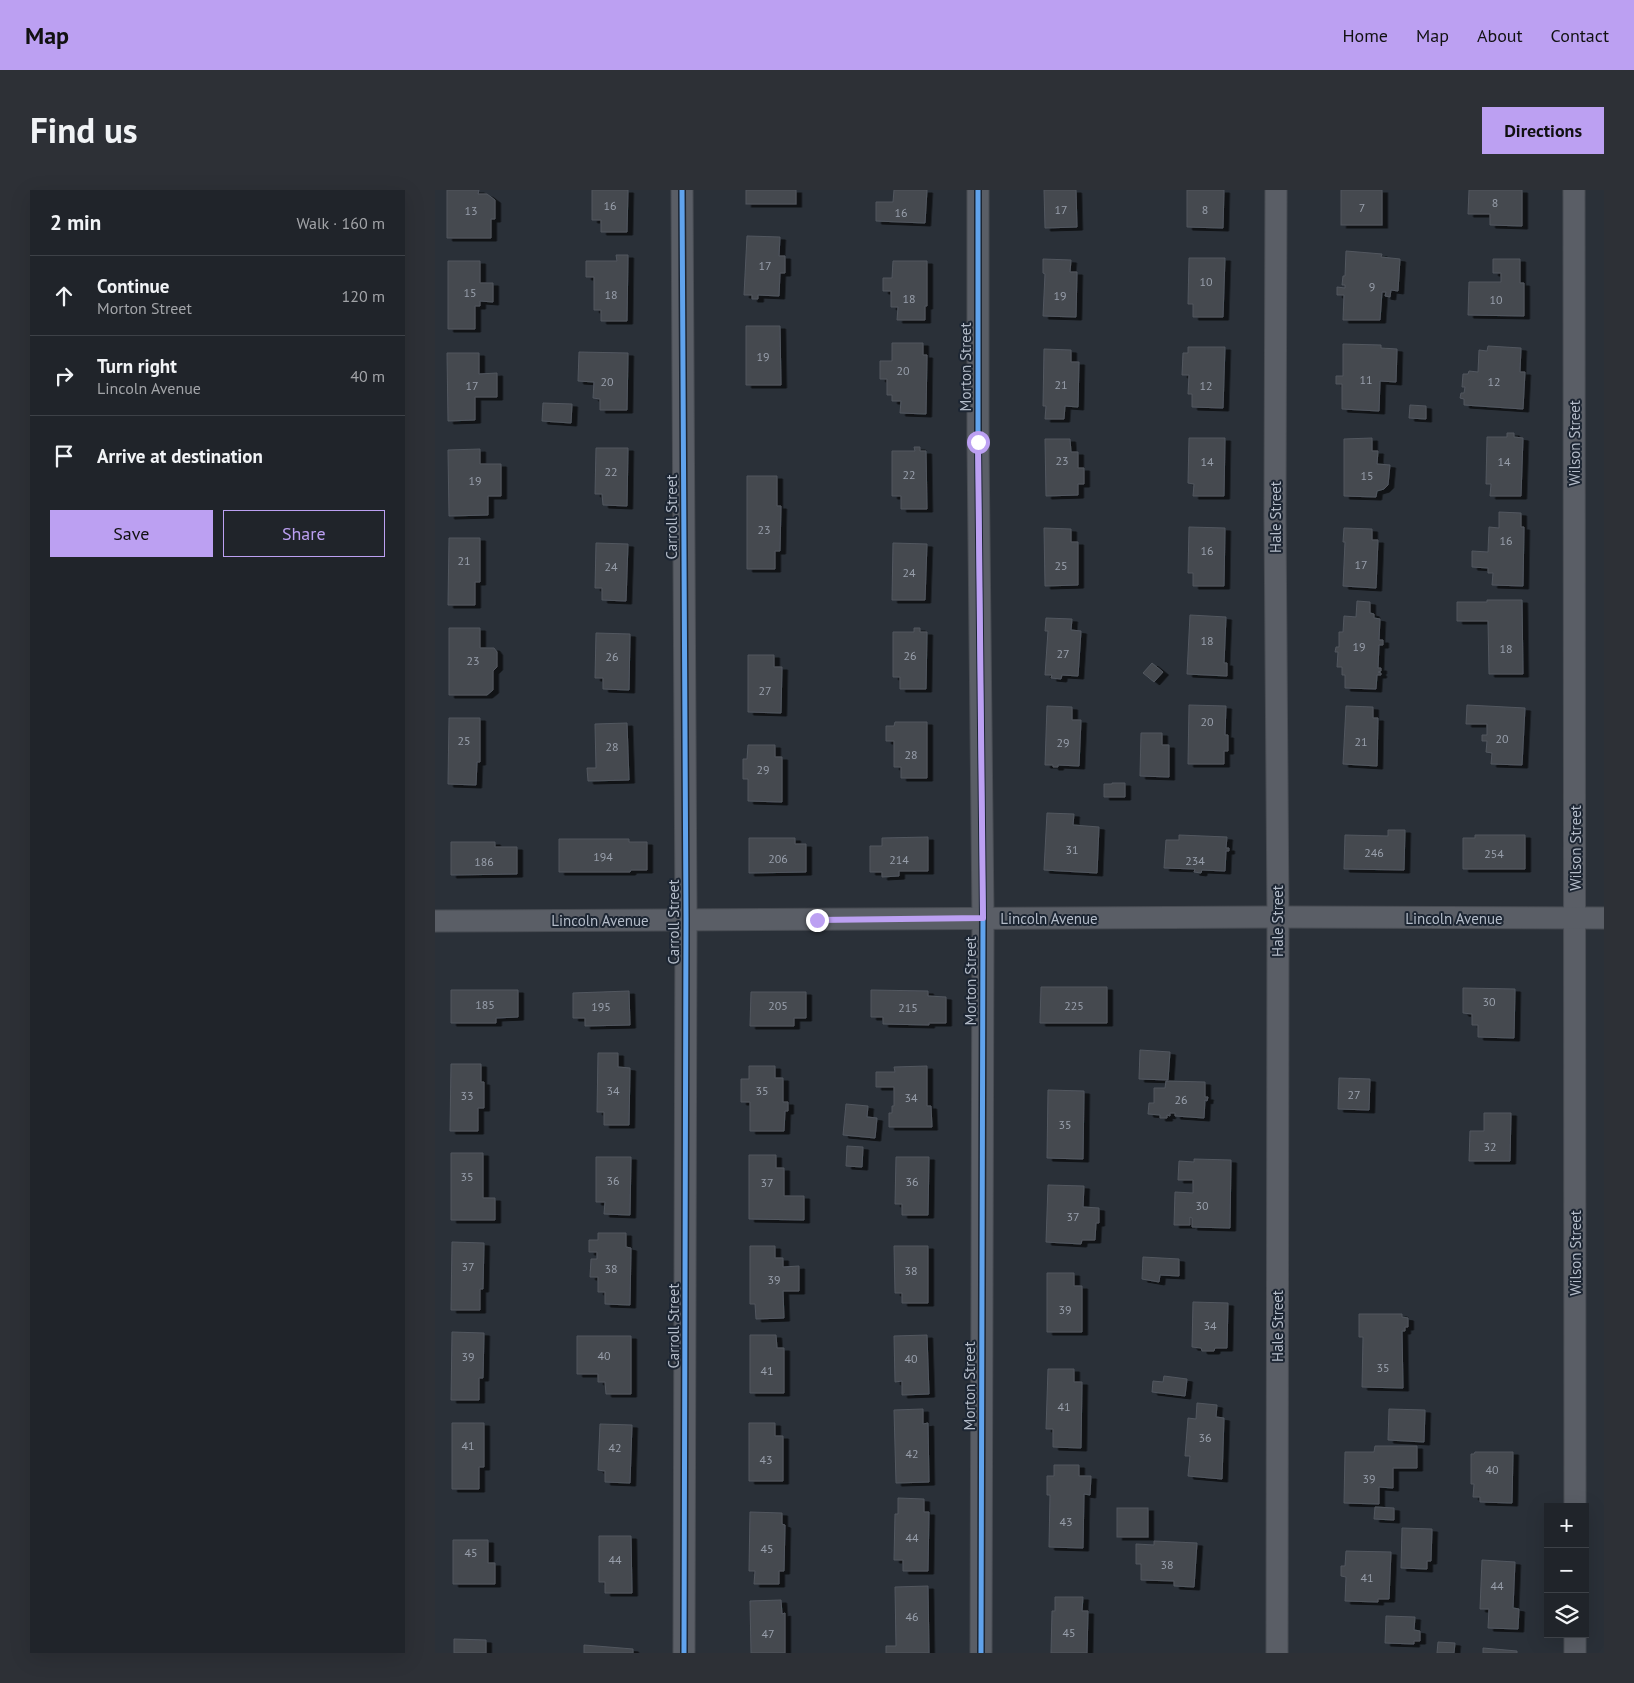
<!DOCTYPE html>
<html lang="en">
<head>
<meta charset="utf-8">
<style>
	:root { --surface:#20242a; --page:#2d3036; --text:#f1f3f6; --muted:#a2a4a8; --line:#3d4147; --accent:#bca0f2 }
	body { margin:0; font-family:"PT Sans",sans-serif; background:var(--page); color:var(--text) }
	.controls { position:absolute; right:15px; bottom:15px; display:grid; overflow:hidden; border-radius:0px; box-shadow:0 5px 20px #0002 }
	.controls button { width:45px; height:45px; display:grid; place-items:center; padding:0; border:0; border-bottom:1px solid var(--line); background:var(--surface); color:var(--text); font:25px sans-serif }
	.stop { position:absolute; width:15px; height:15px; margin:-11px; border:4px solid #bca0f2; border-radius:50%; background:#fff }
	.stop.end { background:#bca0f2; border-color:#fff; box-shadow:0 1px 5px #0008 }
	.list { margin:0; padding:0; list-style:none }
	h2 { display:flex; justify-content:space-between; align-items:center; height:65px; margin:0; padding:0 20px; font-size:21px }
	h2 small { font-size:16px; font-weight:400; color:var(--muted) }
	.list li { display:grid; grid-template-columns:32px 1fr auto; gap:15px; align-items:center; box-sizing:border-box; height:80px; padding:0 20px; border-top:1px solid var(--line) }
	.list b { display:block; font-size:19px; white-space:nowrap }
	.list p { margin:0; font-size:16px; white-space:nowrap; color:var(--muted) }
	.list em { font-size:16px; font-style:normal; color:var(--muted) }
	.actions { display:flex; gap:10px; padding:15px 20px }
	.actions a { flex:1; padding:11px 0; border:1px solid var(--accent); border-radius:0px; text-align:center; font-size:18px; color:var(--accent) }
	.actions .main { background:var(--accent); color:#111 }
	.icon { flex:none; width:28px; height:28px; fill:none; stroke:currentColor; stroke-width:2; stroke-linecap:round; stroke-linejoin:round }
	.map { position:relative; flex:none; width:1169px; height:1463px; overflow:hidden; border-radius:0px }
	header { display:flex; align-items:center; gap:30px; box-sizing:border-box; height:70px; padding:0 25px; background:var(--accent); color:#111 }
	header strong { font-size:24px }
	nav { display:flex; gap:28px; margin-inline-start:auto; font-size:18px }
	.intro { display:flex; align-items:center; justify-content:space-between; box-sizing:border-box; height:120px; padding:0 30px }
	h1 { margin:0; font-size:35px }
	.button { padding:12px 22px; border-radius:0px; background:var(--accent); color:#111; font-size:18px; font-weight:700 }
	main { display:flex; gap:30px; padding:0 30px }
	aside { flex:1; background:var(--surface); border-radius:0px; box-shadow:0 5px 20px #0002 }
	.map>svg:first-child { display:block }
	.building { fill:#444950; stroke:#52575f; filter:url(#shadow) }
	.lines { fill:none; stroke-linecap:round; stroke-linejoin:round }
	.street-casing { stroke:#484c53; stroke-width:23 }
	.street { stroke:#5a5e66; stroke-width:21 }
	.cycleway-casing { stroke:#1d2633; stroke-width:8 }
	.cycleway { stroke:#60a3ed; stroke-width:5 }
	.route { stroke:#bca0f2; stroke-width:6 }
	.labels { text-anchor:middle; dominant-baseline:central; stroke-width:4; stroke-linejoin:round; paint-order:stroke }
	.number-label { font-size:12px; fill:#989fab }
	.street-label { font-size:15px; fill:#b4bcc9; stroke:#1d2633 }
</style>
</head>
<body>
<header>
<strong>Map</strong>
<nav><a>Home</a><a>Map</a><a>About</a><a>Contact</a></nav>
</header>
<div class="intro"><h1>Find us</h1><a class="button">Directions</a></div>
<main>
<aside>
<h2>2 min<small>Walk · 160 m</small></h2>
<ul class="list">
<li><svg class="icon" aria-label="ahead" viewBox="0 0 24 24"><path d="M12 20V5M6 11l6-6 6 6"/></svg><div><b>Continue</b><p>Morton Street</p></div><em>120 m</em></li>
<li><svg class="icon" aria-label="right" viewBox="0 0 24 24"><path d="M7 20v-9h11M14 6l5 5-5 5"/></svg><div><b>Turn right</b><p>Lincoln Avenue</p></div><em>40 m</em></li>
<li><svg class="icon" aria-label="arrive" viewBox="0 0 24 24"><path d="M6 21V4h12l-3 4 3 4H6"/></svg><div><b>Arrive at destination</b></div></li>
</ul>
<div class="actions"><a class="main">Save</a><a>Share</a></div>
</aside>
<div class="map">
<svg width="1169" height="1463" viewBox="0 0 1169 1463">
	<defs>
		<filter id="shadow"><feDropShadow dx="5.5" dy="3" stdDeviation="0" flood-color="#0009"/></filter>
	</defs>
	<rect width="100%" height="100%" fill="#2a3038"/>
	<g class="building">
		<path d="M12,0H44L43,4H52L60,10V29H56V48H12Z"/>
		<path d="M157,0H193L192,42H166V30H157Z"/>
		<rect x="311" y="0" width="50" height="14"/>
		<path d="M459,0H492L490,33L441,31V12H458Z"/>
		<path d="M609,0H641L642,37L610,38Z"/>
		<path d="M752,0H789L788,38L752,37Z"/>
		<rect x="906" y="0" width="41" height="35"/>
		<path d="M1034,0H1087V36L1055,35V24H1033Z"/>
		<path d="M312,46L345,47L344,66H350V83H345L344,106L323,105V109H317V105H309Z"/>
		<path d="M911,61L947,64L946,67L965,69L963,101L956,100L955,107L950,106L951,102H947L945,130H908L909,105H902V97L910,98V95H907L908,86H910Z"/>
		<path d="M181,65H193L192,131H166V120H159V87H151V71H182Z"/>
		<path d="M754,68H790L788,127H758V114H753Z"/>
		<path d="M608,69L636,70L635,82H642L641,127L608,126L610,84L608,83Z"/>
		<path d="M1058,69H1085V93H1089V126L1033,125L1034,92H1066V83H1058Z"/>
		<path d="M13,71H45V93H58V112L45,111V116H40V139H13Z"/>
		<path d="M458,71H492V116H490V130H462L463,117H456V101H448V88H457Z"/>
		<path d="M311,136H345L346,195H311Z"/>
		<path d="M457,153H488V165H492L491,224L465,223L466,211H457V205H452V189H445V171H457Z"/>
		<path d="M908,154L946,155V158L962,159L961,192L945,191L944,221L907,219V194H901V186H908Z"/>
		<path d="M1053,156L1086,158L1085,182H1090L1088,219L1029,215V209L1025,208L1026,203H1029L1030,197H1027L1028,184H1033L1034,181L1043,182L1044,160L1052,161Z"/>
		<path d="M753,157H790L788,218L757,217V204H753L754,185H747L748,163H753Z"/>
		<path d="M609,159L636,160V172H644L643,217L630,216L629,229H610L611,216H608Z"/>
		<path d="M144,162L193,163L192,220H165V209L158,208L159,192L143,191Z"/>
		<path d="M12,163H44V184L62,183V207H40V230L13,231Z"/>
		<path d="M108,213L137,214L136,233L107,231Z"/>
		<path d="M975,215L991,216V229L974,228Z"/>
		<path d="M1072,243H1079V247L1088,248L1086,306H1055L1056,294H1051L1052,247H1072Z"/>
		<path d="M754,248H790L789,306H758L759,294L753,293Z"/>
		<path d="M937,248V261H943L942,274L955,275L953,295L949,299L942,301L941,307L909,306V249Z"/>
		<path d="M610,249H635L636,262H643V278H649V294H643V305L611,306Z"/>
		<path d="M479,257H485V261H491L492,319H466V306H457V261H480Z"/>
		<path d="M161,258H193L192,316L168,315L167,304H160Z"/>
		<path d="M45,259V274H66V306H53V325L14,326L13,260Z"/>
		<path d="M312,286H342V316H346L345,361H340V379H312Z"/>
		<path d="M1064,322L1086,323V337H1089L1088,396L1057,395L1058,383H1053V378L1037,377V361L1053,362L1054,337L1064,338Z"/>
		<path d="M754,337L790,338L789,396H758V383H753Z"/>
		<path d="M609,338L636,339V352H643V395L610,396Z"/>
		<path d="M909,338L937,339V350H943L941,398L908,396L910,352H908Z"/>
		<path d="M14,348H45V392H40V415H13Z"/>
		<path d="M161,353L193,354L191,411L167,410V398H160Z"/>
		<path d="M458,353L492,354L490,410H457Z"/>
		<path d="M1052,410H1087L1088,484H1054L1053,431H1022V412H1052Z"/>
		<path d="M922,411L935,412V423L939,424V428L945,429L944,450H948V455H944L943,478H946V481L943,482L946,483V485H942L941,499L910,498V485H907V477H902L903,462H900L901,457H904V442H908L909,426L921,427Z"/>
		<path d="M755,425L791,427L789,473H792V486L752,484Z"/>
		<path d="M611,428L637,429L636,440L646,441L643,486L627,485L626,489L616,488L617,485H610L613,441H610Z"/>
		<path d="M14,438H45V458H59L62,462V477L58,481V500L52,505H14Z"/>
		<path d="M479,438H485V442H492L491,499H465V487H458V442H479Z"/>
		<path d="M161,443L195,444L194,500L168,499V488H160Z"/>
		<path d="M313,465H339V477H347L346,523L313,522Z"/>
		<path d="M717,473L728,482L719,492L708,483Z"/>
		<path d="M754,515L791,516L790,545H793V561H789V574H753Z"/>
		<path d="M1032,515L1090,518L1087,575L1056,574L1057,563L1051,562L1052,551H1047V545H1052V534H1031Z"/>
		<path d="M612,516L637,517V530H646L644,576L623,575V577H618V575H610Z"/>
		<path d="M911,516L938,517V528H943L942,576L908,574Z"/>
		<path d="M14,528H45V572H42L41,595L13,594Z"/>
		<path d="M460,532H492V588H466V577H459V551H451V536H459Z"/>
		<path d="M192,533L194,590L153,591L152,578H161L160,534Z"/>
		<path d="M706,543H727V555H734V587L705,586Z"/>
		<path d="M313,555H340V567H347V612L313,611V589H308V569H312Z"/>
		<path d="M677,593H690V607H669V594H677Z"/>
		<path d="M612,623L639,624L638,635L664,637L662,683L609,680Z"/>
		<path d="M953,640H970L969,680L909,679L910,645L953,646Z"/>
		<path d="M744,645L792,647L791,658H794V661H791L790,681L767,680L766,683L759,682L760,679L729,678L731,650H744Z"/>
		<path d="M1040,645H1090V679H1028V648H1040Z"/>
		<path d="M493,647V681H464V686L447,687V682H435V656H447V648Z"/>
		<path d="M314,648H360V654H371V682L314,683Z"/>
		<path d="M124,649H194V652H212V680H196L195,682H124Z"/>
		<path d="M16,652H60V657H82V684L16,685Z"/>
		<path d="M606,797H672V833H605Z"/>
		<path d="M1028,798L1080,799L1079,848L1043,847V835H1037V824L1028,823Z"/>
		<path d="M16,800H83V827L61,828V833H16Z"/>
		<path d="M436,800L493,801V806L511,807V833H494V835L448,834V827H436Z"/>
		<path d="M194,801L195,835L150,836V828H138V803Z"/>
		<path d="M316,802H371V828H359V836H315Z"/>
		<path d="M705,860L735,862L733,890L704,889Z"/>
		<path d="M163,863H183V877L195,878L194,935H169V922H162Z"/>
		<path d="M16,874H46V892H49V918H43V941H15Z"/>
		<path d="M314,876H340V888H348V912H353V921H350L349,941H315V912H306V889H314Z"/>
		<path d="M492,876V916H496L497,937H454V923H457V916H459V897H441V882H460L459,877Z"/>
		<path d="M904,888L935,889L934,920L903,919Z"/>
		<path d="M731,891L770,892V907H773L772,911L770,910L769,928L740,926V923H735V926L732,925V928H725V925L713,924L714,913H719V898H730Z"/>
		<path d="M613,900L649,901L648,969L612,968Z"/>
		<path d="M411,914L433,916L432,927L442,928L440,948L408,945Z"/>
		<path d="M1049,923H1076L1075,971H1034L1035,941H1049Z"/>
		<path d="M412,956L428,957L427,977L411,976Z"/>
		<path d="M16,963H48V1008H60V1030H16Z"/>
		<path d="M314,965H341V978H349V1006H369V1030L314,1029Z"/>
		<path d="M161,967H196L195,1025L169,1024L170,1012H161Z"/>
		<path d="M461,967H494L493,1025H467V1014H460Z"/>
		<path d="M759,969L796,970L795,1038L757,1037V1028L755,1027V1035H739L740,1002L758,1003V990H743L744,971L759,972Z"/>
		<path d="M613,995L649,996L648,1017L664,1018V1033H661L660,1050H647L646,1054L611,1052Z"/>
		<path d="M163,1043H191V1057L196,1058L195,1115L170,1114V1102H163V1087H155L156,1069H162V1062H154V1050H163Z"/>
		<path d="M17,1052L49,1053L48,1099H45V1120H16Z"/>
		<path d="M315,1056H340V1068H348V1077L364,1076V1101H348L349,1128L321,1129L320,1114H315Z"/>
		<path d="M459,1056H493V1113H467V1103H460Z"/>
		<path d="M708,1067L744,1069V1086L725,1085L724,1092L707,1089Z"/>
		<path d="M612,1083H639V1096H647V1142H612Z"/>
		<path d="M758,1112L793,1113L792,1158H780L779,1161H767L766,1158L757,1157Z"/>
		<path d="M924,1124H967V1127L973,1128V1137H970V1141H967L968,1198L927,1197L928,1147H924Z"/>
		<path d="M17,1142L49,1143L48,1188H44V1210H16Z"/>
		<path d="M315,1145H341L342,1158H349V1203H315Z"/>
		<path d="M492,1145L494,1204L467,1205V1191L460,1192L459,1146Z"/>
		<path d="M142,1146H196V1204H171L170,1192H163V1184H142Z"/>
		<path d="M613,1179H639V1192H647L646,1258L618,1257V1239H611Z"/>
		<path d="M729,1186L752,1189L750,1206L717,1202L718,1191L728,1192Z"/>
		<path d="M762,1213L782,1215L781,1227L789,1228L787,1289L753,1286L755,1266H750L753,1228L761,1229Z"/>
		<path d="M488,1219V1234L493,1233L494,1292L461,1293L459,1220Z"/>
		<path d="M954,1219L990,1220L989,1252L953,1250Z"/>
		<path d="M17,1233H49V1277H44V1299H17Z"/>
		<path d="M314,1233H340V1246H348V1291H314Z"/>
		<path d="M165,1234L197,1235L195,1293L170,1292V1281L163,1280Z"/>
		<path d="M940,1256H982V1278H958V1298L944,1297V1314L909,1313L910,1262H939Z"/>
		<path d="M1040,1262H1078L1077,1313L1045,1312V1307H1038L1039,1294H1036V1264H1039Z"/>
		<path d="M619,1275H644V1286H656L655,1305L649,1304L648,1358L614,1357L615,1305H612V1286H619Z"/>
		<path d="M463,1308L489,1309V1322H494L493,1381H468V1370H459L460,1324H463Z"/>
		<path d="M940,1317L959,1318V1330L939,1329Z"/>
		<rect x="682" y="1318" width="31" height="29"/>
		<path d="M315,1322L347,1323V1334L350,1335L349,1381H344V1394H319L320,1381H314Z"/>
		<path d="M967,1338L997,1339L996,1371H992V1379L966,1378Z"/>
		<path d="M164,1346H196L197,1403H170V1392H164Z"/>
		<path d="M18,1350H53V1373H60V1394H18Z"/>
		<path d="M719,1351L762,1353L759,1397L739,1396V1391L706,1390V1374H701V1354L719,1355Z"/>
		<path d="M911,1361L956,1362L954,1409H943V1412L910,1411L911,1387L906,1386V1376H910Z"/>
		<path d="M1047,1370L1080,1372L1078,1418L1084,1419L1083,1439L1053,1438L1054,1419H1045Z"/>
		<path d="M493,1396L494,1463H451V1456H461L460,1397Z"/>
		<path d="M620,1407H648L647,1421H653L652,1463H616L617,1421H620Z"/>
		<path d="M346,1410L347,1424L350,1423V1463H316L315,1411Z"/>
		<path d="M951,1426L980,1427L979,1440L985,1441V1451H979V1454L950,1453Z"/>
		<path d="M19,1449L51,1450V1463H19Z"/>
		<path d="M1003,1452L1020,1453L1019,1463H1002Z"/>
		<path d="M149,1455L198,1459V1463H149Z"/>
		<path d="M1048,1458L1082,1461V1463H1048Z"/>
	</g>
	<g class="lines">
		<g class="street-casing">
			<g id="street">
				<path d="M247,0L251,729L249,1463"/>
				<path d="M543,0V253L548,728L546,1463"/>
				<path d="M841,0L840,326L843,727L842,1463"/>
				<path d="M1139,0L1140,1317"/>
				<path d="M0,731L843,727L1169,728"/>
				<path d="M1140,1463V1444"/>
			</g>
		</g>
		<use href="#street" class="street"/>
		<g class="cycleway-casing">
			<g id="cycleway">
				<path d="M247,0L251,729L249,1463"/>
				<path d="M543,0V253L548,728L546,1463"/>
			</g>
		</g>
		<use href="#cycleway" class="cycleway"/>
	</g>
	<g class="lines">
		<path class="route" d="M382,730L548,728L543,252"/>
	</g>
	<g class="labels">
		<g class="number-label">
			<text x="1060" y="12">8</text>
			<text x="175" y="15">16</text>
			<text x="927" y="17">7</text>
			<text x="626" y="19">17</text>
			<text x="770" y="19">8</text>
			<text x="36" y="20">13</text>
			<text x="466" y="22">16</text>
			<text x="330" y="75">17</text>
			<text x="771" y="91">10</text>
			<text x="937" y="96">9</text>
			<text x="35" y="102">15</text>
			<text x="176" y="104">18</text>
			<text x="625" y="105">19</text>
			<text x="474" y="108">18</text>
			<text x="1061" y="109">10</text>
			<text x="328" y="166">19</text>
			<text x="468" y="180">20</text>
			<text x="931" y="189">11</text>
			<text x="172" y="191">20</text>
			<text x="1059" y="191">12</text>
			<text x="626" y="194">21</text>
			<text x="37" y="195">17</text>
			<text x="771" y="195">12</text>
			<text x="627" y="270">23</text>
			<text x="772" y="271">14</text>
			<text x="1069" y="271">14</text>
			<text x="176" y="281">22</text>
			<text x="474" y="284">22</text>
			<text x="932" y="285">15</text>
			<text x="40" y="290">19</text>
			<text x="329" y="339">23</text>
			<text x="1071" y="350">16</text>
			<text x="772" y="360">16</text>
			<text x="29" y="370">21</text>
			<text x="926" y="374">17</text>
			<text x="626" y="375">25</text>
			<text x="176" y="376">24</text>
			<text x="474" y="382">24</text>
			<text x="772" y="450">18</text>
			<text x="924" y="456">19</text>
			<text x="1071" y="458">18</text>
			<text x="628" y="463">27</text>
			<text x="475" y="465">26</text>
			<text x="177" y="466">26</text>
			<text x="38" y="470">23</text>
			<text x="330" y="500">27</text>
			<text x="772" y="531">20</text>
			<text x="1067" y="548">20</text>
			<text x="29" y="550">25</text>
			<text x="926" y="551">21</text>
			<text x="628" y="552">29</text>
			<text x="177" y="556">28</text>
			<text x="476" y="564">28</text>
			<text x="328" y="579">29</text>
			<text x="637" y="659">31</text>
			<text x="939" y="662">246</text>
			<text x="1059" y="663">254</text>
			<text x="168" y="666">194</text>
			<text x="343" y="668">206</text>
			<text x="464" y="669">214</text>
			<text x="760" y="670">234</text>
			<text x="49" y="671">186</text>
			<text x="1054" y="811">30</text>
			<text x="50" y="814">185</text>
			<text x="343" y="815">205</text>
			<text x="639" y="815">225</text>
			<text x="166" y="816">195</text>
			<text x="473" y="817">215</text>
			<text x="178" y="900">34</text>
			<text x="327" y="900">35</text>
			<text x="919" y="904">27</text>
			<text x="32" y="905">33</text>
			<text x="476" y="907">34</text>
			<text x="746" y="909">26</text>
			<text x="630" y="934">35</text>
			<text x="1055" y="956">32</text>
			<text x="32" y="986">35</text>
			<text x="178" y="990">36</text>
			<text x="477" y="991">36</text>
			<text x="332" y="992">37</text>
			<text x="767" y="1015">30</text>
			<text x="638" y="1026">37</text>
			<text x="33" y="1076">37</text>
			<text x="176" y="1078">38</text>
			<text x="476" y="1080">38</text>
			<text x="339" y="1089">39</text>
			<text x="630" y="1119">39</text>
			<text x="775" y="1135">34</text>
			<text x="169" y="1165">40</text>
			<text x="33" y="1166">39</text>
			<text x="476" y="1168">40</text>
			<text x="948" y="1177">35</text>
			<text x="332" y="1180">41</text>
			<text x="629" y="1216">41</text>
			<text x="770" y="1247">36</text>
			<text x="33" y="1255">41</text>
			<text x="180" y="1257">42</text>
			<text x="477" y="1263">42</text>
			<text x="331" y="1269">43</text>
			<text x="1057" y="1279">40</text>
			<text x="934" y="1288">39</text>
			<text x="631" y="1331">43</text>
			<text x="477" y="1347">44</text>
			<text x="332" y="1358">45</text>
			<text x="36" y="1362">45</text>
			<text x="180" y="1369">44</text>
			<text x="732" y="1374">38</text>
			<text x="932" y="1387">41</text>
			<text x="1062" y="1395">44</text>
			<text x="477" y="1426">46</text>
			<text x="634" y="1442">45</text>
			<text x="333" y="1443">47</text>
		</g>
		<g class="street-label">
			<text transform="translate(530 177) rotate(-90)">Morton Street</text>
			<text transform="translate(1139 253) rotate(-90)">Wilson Street</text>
			<text transform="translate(236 327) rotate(-90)">Carroll Street</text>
			<text transform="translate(840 327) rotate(-90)">Hale Street</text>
			<text transform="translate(1140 658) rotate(-90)">Wilson Street</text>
			<text x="614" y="728">Lincoln Avenue</text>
			<text x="1019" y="728">Lincoln Avenue</text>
			<text x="165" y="730">Lincoln Avenue</text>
			<text transform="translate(842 731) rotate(-90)">Hale Street</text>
			<text transform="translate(238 732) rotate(-90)">Carroll Street</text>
			<text transform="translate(535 791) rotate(-90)">Morton Street</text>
			<text transform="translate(1140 1063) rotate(-90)">Wilson Street</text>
			<text transform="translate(238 1136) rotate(-90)">Carroll Street</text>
			<text transform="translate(842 1136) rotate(-90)">Hale Street</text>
			<text transform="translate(534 1196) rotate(-90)">Morton Street</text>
		</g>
	</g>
</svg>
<div class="controls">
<button>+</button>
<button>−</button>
<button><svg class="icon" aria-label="layers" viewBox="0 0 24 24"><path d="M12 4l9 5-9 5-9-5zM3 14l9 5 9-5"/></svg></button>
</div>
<div class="stop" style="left:543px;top:252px"></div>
<div class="stop end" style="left:382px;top:730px"></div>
</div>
</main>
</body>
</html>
